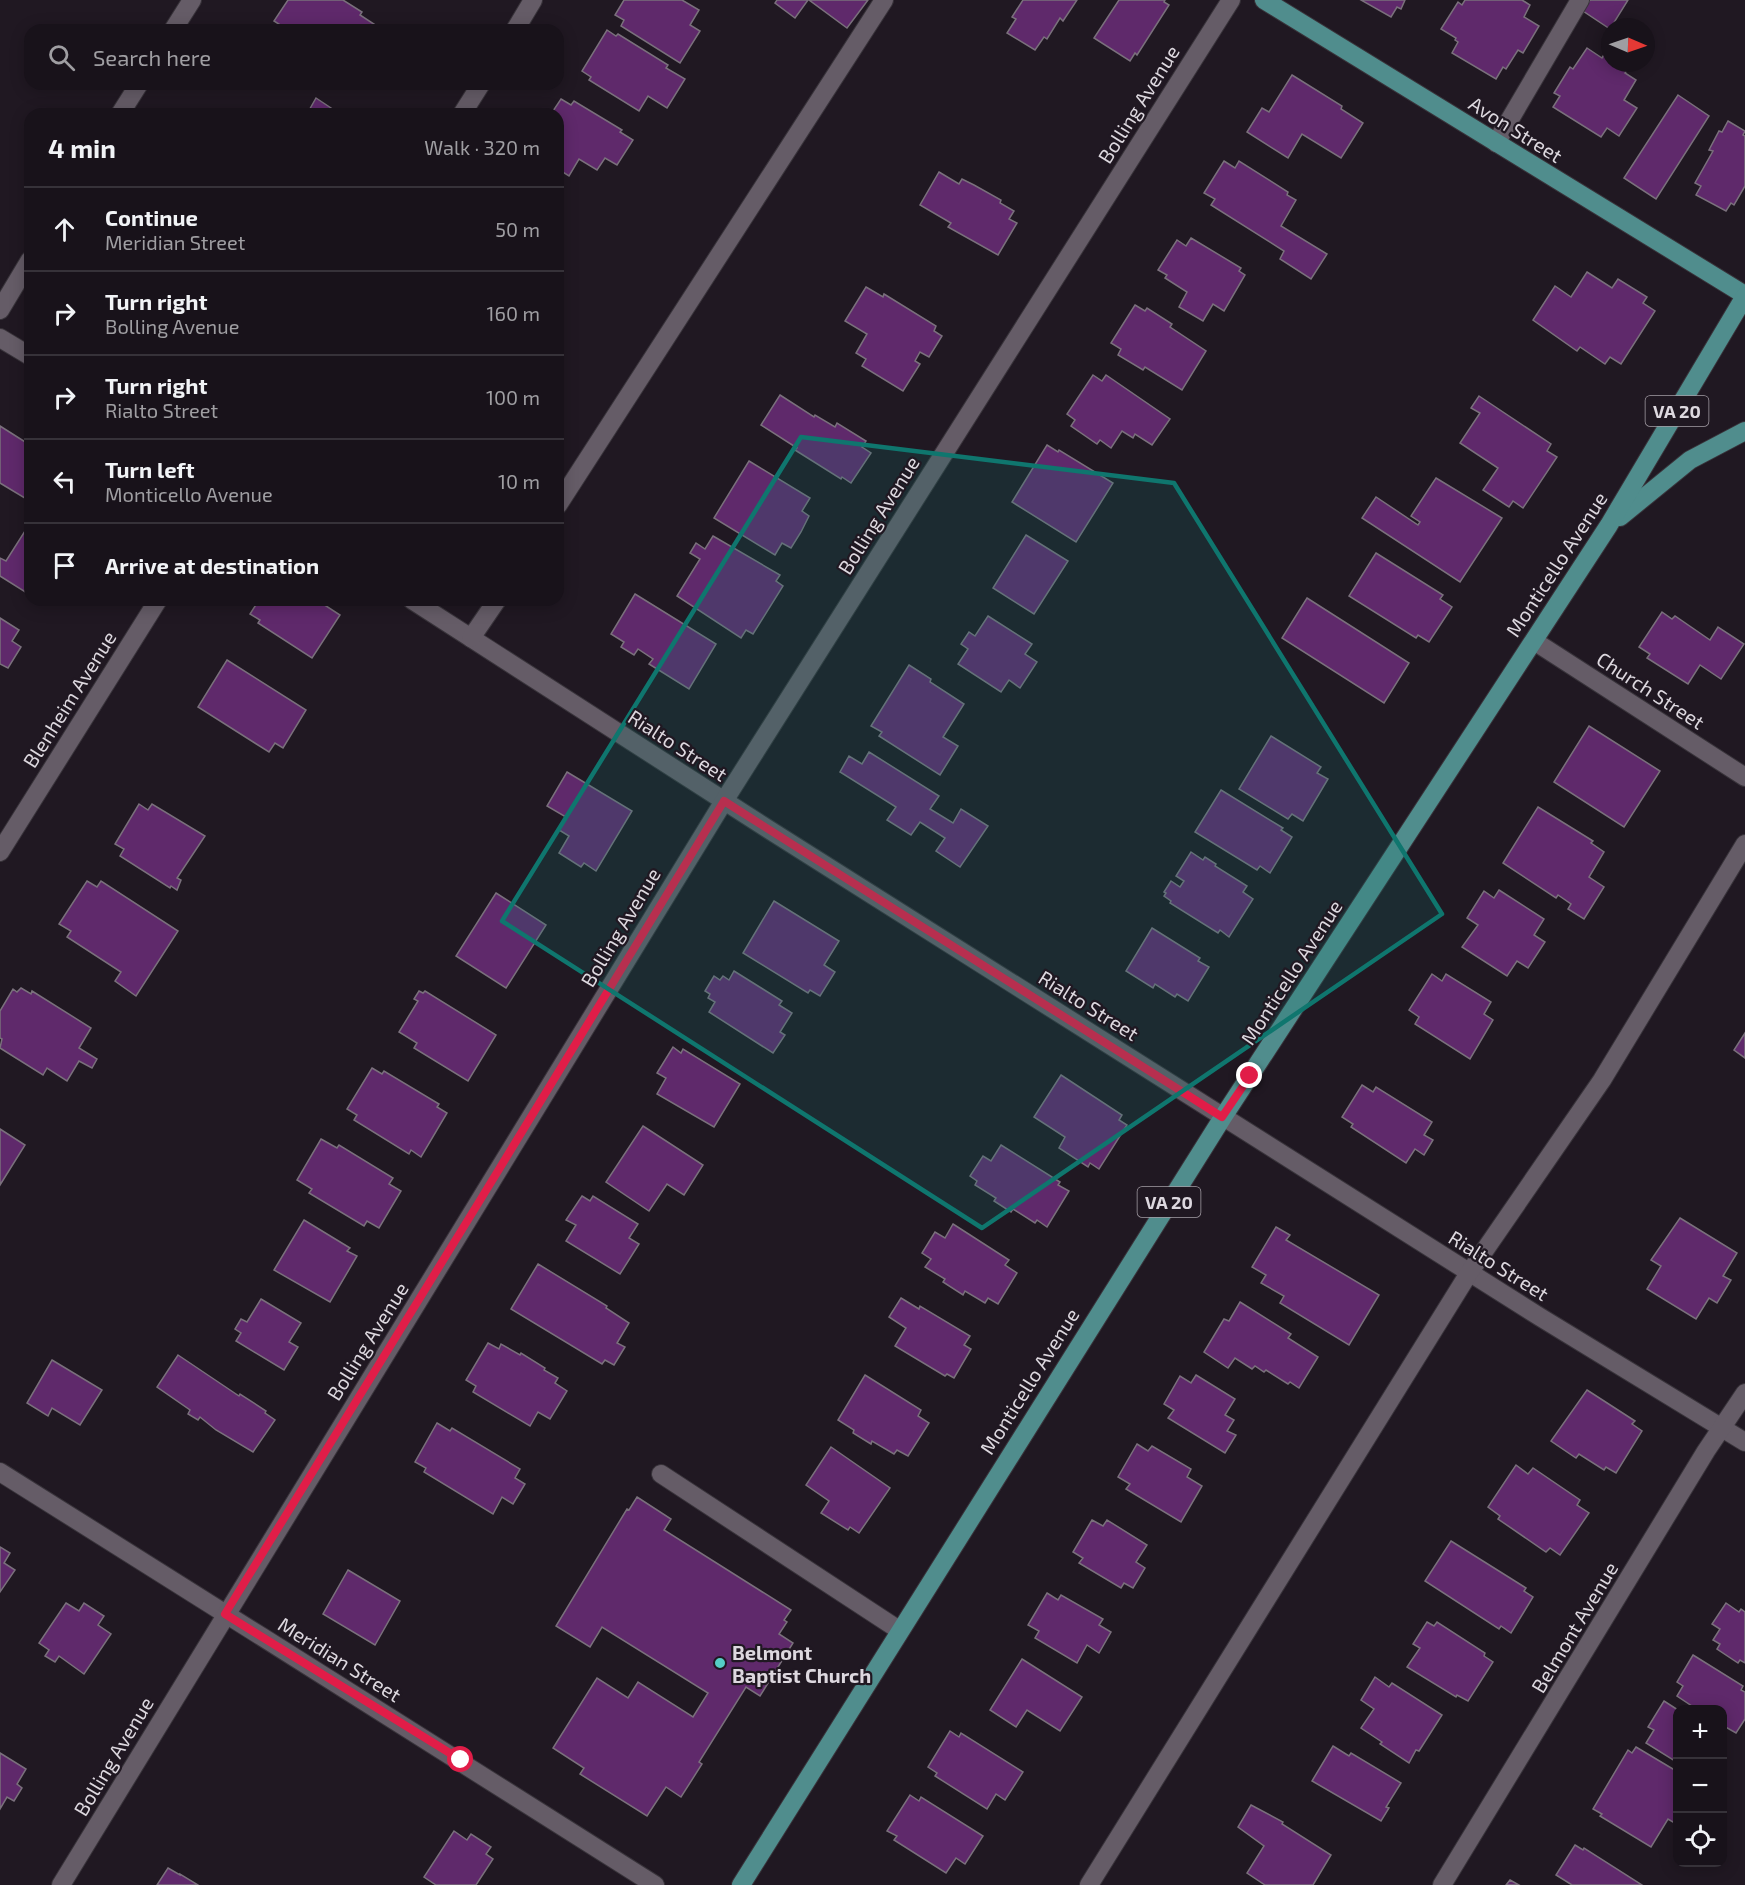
<!DOCTYPE html>
<html lang="en">
<head>
<meta charset="utf-8">
<style>
	:root { --surface:#18121a; --page:#252027; --text:#f1f3f6; --muted:#9f9ea2; --line:#363239 }
	body { margin:0; font-family:"Exo 2",sans-serif; background:var(--page); color:var(--text) }
	.controls { position:absolute; right:18px; bottom:18px; display:grid; overflow:hidden; border-radius:12px; box-shadow:0 3px 15px #0003 }
	.controls button { width:54px; height:54px; display:grid; place-items:center; padding:0; border:0; border-bottom:2px solid var(--line); background:var(--surface); color:var(--text); font:30px sans-serif }
	.compass { position:absolute; left:1601px; top:18px; width:54px; height:54px; border-radius:50%; background:var(--surface); box-shadow:0 3px 15px #0003; rotate:92deg }
	.stop { position:absolute; width:18px; height:18px; margin:-14px; border:4px solid #e11d48; border-radius:50%; background:#fff }
	.stop.end { background:#e11d48; border-color:#fff; box-shadow:0 2px 6px #0008 }
	.list { margin:0; padding:0; list-style:none }
	h2 { display:flex; justify-content:space-between; align-items:center; height:78px; margin:0; padding:0 24px; font-size:26px }
	h2 small { font-size:20px; font-weight:400; color:var(--muted) }
	.list li { display:grid; grid-template-columns:39px 1fr auto; gap:18px; align-items:center; box-sizing:border-box; height:84px; padding:0 24px; border-top:2px solid var(--line) }
	.list b { display:block; font-size:22px; white-space:nowrap }
	.list p { margin:0; font-size:20px; white-space:nowrap; color:var(--muted) }
	.list em { font-size:20px; font-style:normal; color:var(--muted) }
	.icon { flex:none; width:33px; height:33px; fill:none; stroke:currentColor; stroke-width:2; stroke-linecap:round; stroke-linejoin:round }
	.map { position:relative; flex:none; width:1745px; height:1885px; overflow:hidden }
	.search { position:absolute; background:var(--surface); box-shadow:0 3px 15px #0003; left:24px; top:24px; width:540px; height:66px; display:flex; align-items:center; gap:15px; box-sizing:border-box; padding:0 21px; border-radius:18px; color:var(--muted); font-size:22px }
	.panel { position:absolute; background:var(--surface); box-shadow:0 3px 15px #0003; left:24px; top:108px; width:540px; height:498px; border-radius:18px }
	.map>svg:first-child { display:block }
	.building { fill:#5f296b; stroke:#7a707c; stroke-width:1.5 }
	.lines { fill:none; stroke-linecap:round; stroke-linejoin:round }
	.minor-casing { stroke:#38333a; stroke-width:20 }
	.major-casing { stroke:#38333a; stroke-width:20 }
	.minor { stroke:#655c67; stroke-width:18 }
	.major { stroke:#508d8d; stroke-width:18 }
	.route { stroke:#e11d48; stroke-width:8 }
	.marked { fill:#0f766e; fill-opacity:0.2; stroke:#0f766e; stroke-width:4.5; stroke-linejoin:round }
	.poi-dot { fill:#55cec6; stroke:#201822; stroke-width:2 }
	.labels { text-anchor:middle; dominant-baseline:central; stroke-width:4.5; stroke-linejoin:round; paint-order:stroke }
	.shield { fill:#201822; stroke:#a49ea6; stroke-width:1.5 }
	.shield-label { font-size:18px; font-weight:bold; fill:#ddd8df }
	.street-label { font-size:20px; fill:#ddd8df; stroke:#201822 }
	.poi-label { font-size:20px; font-weight:bold; fill:#ddd8df; stroke:#201822; text-anchor:start }
</style>
</head>
<body>
<div class="map">
<svg width="1745" height="1885" viewBox="0 0 1745 1885">
	<rect width="100%" height="100%" fill="#201822"/>
	<g class="building">
		<path d="M288,0H343L362,12L360,15L383,30H288L274,21Z"/>
		<path d="M624,0H682L699,10L690,25L700,31L680,63L621,26L624,20L615,15Z"/>
		<path d="M777,0H808L795,18L775,3Z"/>
		<path d="M809,0H868L847,28Z"/>
		<path d="M1023,0H1077L1063,21L1060,18L1047,39L1044,37L1035,50L1007,33L1016,19L1012,17Z"/>
		<path d="M1119,0H1165L1164,2L1169,5L1137,55L1135,53L1130,61L1094,38Z"/>
		<path d="M1361,0H1405L1401,9L1397,7L1391,17Z"/>
		<path d="M1465,0H1522L1530,5L1524,17L1539,26L1523,53L1518,50L1506,69L1503,67L1496,79L1452,53L1458,42L1455,40L1456,38L1441,29L1458,2L1462,5Z"/>
		<path d="M1590,0H1628L1610,29L1583,11Z"/>
		<path d="M607,30L616,36L618,34L668,65L666,68L685,79L667,108L648,96L639,111L589,80L591,77L582,71Z"/>
		<path d="M1587,48L1602,58L1608,48L1610,49V63H1632L1625,73L1636,80L1624,100L1637,108L1619,136L1607,128L1601,137L1553,107L1560,96L1554,93L1570,67L1573,69Z"/>
		<path d="M1292,75L1342,106L1341,109L1363,123L1341,158L1302,134L1288,158L1247,132L1262,108L1269,112Z"/>
		<path d="M1678,95L1709,116L1656,199L1624,178Z"/>
		<path d="M316,98L340,114H307Z"/>
		<path d="M561,99L571,105L574,101L622,130L620,132L633,140L617,165L605,158L597,170L579,159L569,176L558,169V114H551Z"/>
		<path d="M1728,121L1745,131L1743,135L1745,136V186L1734,205L1731,203L1726,211L1696,195L1701,186L1695,183L1713,151L1709,150L1719,131L1722,132Z"/>
		<path d="M1224,161L1235,168L1239,161L1288,192L1287,195L1296,200L1281,226L1327,254L1311,279L1280,259L1284,251L1211,205L1215,199L1204,193Z"/>
		<path d="M939,172L959,184L962,179L974,185L1001,200L1000,203L1014,211L1009,219L1017,223L998,255L948,227L951,223L920,205Z"/>
		<path d="M1191,238L1241,268L1239,271L1245,275L1224,311L1213,304L1203,321L1179,307L1187,292L1165,278L1167,275L1158,270L1177,240L1186,246Z"/>
		<path d="M1587,272L1612,288L1618,279L1647,297L1643,303L1655,311L1621,364L1610,357L1605,364L1580,347L1577,351L1533,320L1555,286L1571,297Z"/>
		<path d="M866,287L883,297L884,294L936,326L934,331L942,336L929,357L920,352L915,361L920,364L903,391L862,366L866,359L856,353L867,334L845,321Z"/>
		<path d="M1135,305L1145,311L1147,308L1172,324L1170,327L1206,351L1182,390L1145,367L1143,370L1118,355L1121,349L1111,343Z"/>
		<path d="M1093,375L1102,381L1106,375L1170,419L1152,445L1135,434L1133,438L1122,431L1111,448L1100,440L1097,444L1071,426L1075,420L1067,414Z"/>
		<path d="M780,395L814,417L815,415L835,427L837,423L866,441L862,447L871,453L851,483L842,477L841,479L795,450L797,448L761,425Z"/>
		<path d="M1479,396L1551,444L1547,451L1557,457L1523,508L1513,501L1509,507L1483,490L1498,468L1460,443L1480,413L1471,408Z"/>
		<path d="M0,426L30,445V496L28,500L0,483Z"/>
		<path d="M1047,445L1058,452L1059,450L1113,483L1076,542L1012,502Z"/>
		<path d="M749,461L810,498L802,511L809,516L801,532L791,548L782,543L775,555L714,518Z"/>
		<path d="M1436,478L1502,518L1460,582L1362,518L1376,497L1418,525L1420,522L1411,516Z"/>
		<path d="M25,531L30,534V595L0,576V558L6,561Z"/>
		<path d="M1026,535L1068,561L1034,614L993,588Z"/>
		<path d="M713,536L780,575L776,581L783,586L753,634L746,630L741,638L677,596L700,559L690,553L696,543L705,549Z"/>
		<path d="M1376,553L1443,595L1440,599L1452,607L1429,642L1418,635L1416,638L1349,596Z"/>
		<path d="M635,594L716,644L689,689L649,664L653,659L638,649L634,655L621,647L624,642L611,634Z"/>
		<path d="M1307,598L1409,663L1384,703L1282,638Z"/>
		<path d="M259,600H317L340,615L312,658L258,623L260,620L250,614Z"/>
		<path d="M1662,612L1672,619L1675,616L1710,640L1718,627L1744,644L1721,679L1700,665L1688,684L1647,658L1650,654L1639,647Z"/>
		<path d="M988,616L1032,644L1025,654L1037,662L1020,688L1009,680L1001,692L958,664L968,649L961,644L969,632L975,636Z"/>
		<path d="M0,618L19,630L12,641L21,647L8,668L0,664Z"/>
		<path d="M227,660L306,710L283,748L275,743L269,752L198,707Z"/>
		<path d="M909,665L931,679L930,682L964,704L943,737L958,746L940,775L879,736L882,732L871,726Z"/>
		<path d="M1589,726L1660,771L1624,827L1554,782Z"/>
		<path d="M1271,736L1321,767L1317,773L1328,779L1303,821L1292,814L1288,819L1239,789Z"/>
		<path d="M869,752L939,796L930,809L953,823L961,809L988,826L960,867L936,851L945,838L920,822L911,835L887,820L896,807L840,772L849,756L862,764Z"/>
		<path d="M567,772L632,811L596,871L584,863L581,867L559,853L569,836L559,830L566,817L547,806Z"/>
		<path d="M1221,790L1283,828L1281,830L1292,837L1270,873L1260,866L1257,870L1195,832Z"/>
		<path d="M139,804L148,810L152,804L205,836L177,878L181,880L177,890L171,886L170,888L120,856L124,849L115,844Z"/>
		<path d="M1538,807L1593,841L1591,843L1604,852L1589,877L1604,887L1584,919L1568,909L1571,904L1558,895L1556,898L1503,863Z"/>
		<path d="M1191,852L1203,860L1205,857L1216,864L1215,866L1247,886L1243,892L1253,899L1229,937L1220,930L1218,933L1170,903L1171,901L1164,896L1166,893L1164,892L1171,881L1180,887L1184,881L1176,876Z"/>
		<path d="M87,881L97,887L101,881L178,931L136,996L115,981L121,972L67,937L71,931L59,924Z"/>
		<path d="M1499,890L1544,919L1534,935L1545,942L1528,968L1517,961L1507,976L1462,947L1478,925L1467,918L1484,891L1494,898Z"/>
		<path d="M496,893L546,925L506,988L456,956Z"/>
		<path d="M774,901L839,941L824,965L835,972L820,996L810,990L808,993L743,953Z"/>
		<path d="M1152,928L1200,958L1198,961L1209,967L1188,1001L1177,994L1175,997L1155,984L1153,988L1126,971Z"/>
		<path d="M734,971L782,1001L779,1005L792,1013L780,1032L785,1035L773,1053L709,1012L715,1002L708,998L710,994L705,991L714,976L720,980L723,976L729,980Z"/>
		<path d="M1432,974L1442,981L1446,974L1491,1002L1484,1014L1493,1020L1470,1059L1415,1024L1419,1017L1409,1010Z"/>
		<path d="M21,988L31,994L32,991L91,1028L79,1048L97,1059L92,1068L79,1061L67,1081L47,1068L43,1075L0,1048L2,1039L0,1038V1011L13,989L17,992Z"/>
		<path d="M419,991L423,993L425,991L496,1035L468,1081L414,1048L417,1043L399,1032L418,1001L414,999Z"/>
		<path d="M1745,1033V1058L1734,1050Z"/>
		<path d="M673,1047L681,1053L683,1049L740,1084L714,1127L657,1094L666,1078L657,1073Z"/>
		<path d="M372,1068L382,1074L384,1071L439,1104L437,1107L447,1113L421,1157L411,1150L409,1154L354,1120L357,1115L347,1109Z"/>
		<path d="M1061,1075L1122,1115L1119,1120L1127,1125L1099,1169L1090,1163L1088,1167L1059,1148L1065,1137L1034,1117Z"/>
		<path d="M1362,1085L1373,1092L1376,1087L1432,1122L1424,1135L1433,1140L1424,1155L1415,1149L1406,1163L1351,1127L1353,1124L1342,1117Z"/>
		<path d="M643,1126L703,1165L684,1195L667,1184L649,1211L606,1182Z"/>
		<path d="M0,1129L25,1145L0,1185Z"/>
		<path d="M321,1139L337,1148L339,1145L393,1178L389,1184L401,1191L379,1228L367,1221L364,1226L309,1193L312,1189L297,1180Z"/>
		<path d="M1001,1145L1060,1182L1058,1185L1069,1191L1047,1227L1037,1220L1035,1223L1013,1209L1011,1212L994,1201L996,1198L975,1185L977,1181L970,1176L983,1156L991,1161Z"/>
		<path d="M582,1196L590,1201L593,1196L638,1224L629,1238L639,1244L620,1274L566,1241L576,1225L566,1220Z"/>
		<path d="M1680,1218L1737,1253L1723,1276L1731,1280L1717,1303L1709,1298L1696,1319L1647,1289L1661,1266L1651,1260Z"/>
		<path d="M304,1220L350,1248L347,1251L357,1256L330,1302L274,1270Z"/>
		<path d="M953,1224L1009,1260L1005,1265L1017,1273L998,1304L988,1298L985,1303L965,1291L963,1295L943,1282L945,1279L925,1267L931,1259L922,1253L935,1232L945,1238Z"/>
		<path d="M1276,1227L1290,1235L1286,1240L1379,1295L1349,1345L1280,1303L1284,1296L1261,1283L1266,1275L1252,1267Z"/>
		<path d="M538,1264L607,1306L606,1308L629,1323L617,1343L625,1347L614,1365L605,1360L602,1364L511,1309Z"/>
		<path d="M901,1298L919,1309L920,1306L970,1336L964,1345L971,1349L954,1378L947,1374L945,1376L895,1346L906,1328L889,1317Z"/>
		<path d="M261,1299L301,1323L289,1342L298,1347L284,1370L236,1341L241,1333L235,1329L241,1319L247,1322Z"/>
		<path d="M1240,1302L1291,1334L1288,1338L1318,1357L1299,1388L1290,1382L1288,1384L1266,1370L1264,1372L1255,1366L1252,1369L1235,1358L1228,1368L1204,1352L1224,1319L1229,1321Z"/>
		<path d="M488,1343L499,1349L501,1344L520,1355L521,1353L545,1368L544,1370L558,1378L555,1383L567,1391L550,1419L538,1412L530,1426L473,1392L476,1386L466,1380Z"/>
		<path d="M178,1355L239,1396L240,1394L266,1411L265,1413L275,1420L253,1452L216,1430L200,1417L198,1420L188,1414L190,1410L157,1387Z"/>
		<path d="M52,1360L102,1390L80,1425L52,1408L48,1416L27,1403Z"/>
		<path d="M865,1375L921,1410L918,1416L929,1423L908,1456L897,1450L894,1454L872,1441L871,1444L853,1433L854,1430L838,1420Z"/>
		<path d="M1196,1375L1235,1399L1225,1415L1234,1420L1227,1431L1236,1435L1225,1453L1168,1418L1174,1410L1164,1404L1180,1376L1191,1383Z"/>
		<path d="M1587,1390L1635,1421L1632,1424L1642,1431L1616,1473L1606,1467L1604,1470L1579,1454L1576,1458L1551,1441Z"/>
		<path d="M437,1423L450,1431L452,1428L520,1469L515,1478L525,1484L513,1504L502,1497L493,1514L424,1472L426,1468L415,1462Z"/>
		<path d="M1137,1444L1148,1451L1152,1446L1191,1469L1187,1477L1202,1486L1181,1522L1126,1489L1130,1484L1118,1477Z"/>
		<path d="M831,1447L890,1488L859,1533L850,1527L848,1530L821,1513L829,1501L806,1485Z"/>
		<path d="M1516,1465L1528,1474L1533,1468L1580,1500L1577,1505L1589,1513L1560,1555L1550,1548L1546,1552L1498,1519L1500,1516L1488,1507Z"/>
		<path d="M637,1497L671,1519L664,1530L791,1610L784,1620L787,1622L779,1634L793,1643L760,1696L746,1687L699,1762L702,1764L681,1797L666,1787L647,1816L580,1774L584,1768L553,1748L597,1678L628,1698L638,1682L693,1717L708,1693L602,1627L590,1647L556,1626L627,1509L629,1510Z"/>
		<path d="M1092,1520L1103,1526L1107,1520L1147,1545L1136,1562L1145,1568L1133,1588L1124,1583L1121,1588L1079,1563L1083,1558L1073,1552Z"/>
		<path d="M1451,1541L1526,1588L1524,1591L1533,1597L1511,1633L1501,1626L1499,1629L1425,1581Z"/>
		<path d="M0,1547L10,1553L4,1563L15,1570L0,1592Z"/>
		<path d="M348,1570L400,1601L375,1645L323,1614Z"/>
		<path d="M1047,1593L1058,1600L1061,1595L1103,1619L1099,1625L1111,1632L1099,1653L1087,1645L1077,1663L1035,1638L1039,1631L1028,1625Z"/>
		<path d="M66,1603L79,1611L84,1603L104,1616L98,1625L111,1634L84,1674L59,1656L55,1662L45,1656L49,1650L39,1643Z"/>
		<path d="M1726,1603L1739,1612L1741,1609L1745,1612V1663L1740,1660L1738,1663L1717,1649L1720,1644L1713,1640L1720,1629L1712,1624Z"/>
		<path d="M1427,1622L1434,1626L1437,1622L1485,1653L1484,1656L1493,1662L1468,1701L1457,1695L1456,1697L1407,1667L1420,1648L1413,1644Z"/>
		<path d="M1693,1655L1743,1686L1741,1690L1745,1692V1719L1736,1733L1722,1725V1710H1698L1677,1696L1683,1686L1677,1682Z"/>
		<path d="M1022,1659L1082,1697L1060,1731L1027,1710L1016,1727L990,1710Z"/>
		<path d="M1375,1677L1389,1687L1392,1683L1442,1715L1419,1751L1416,1750L1409,1763L1380,1744L1382,1742L1361,1728L1374,1709L1361,1700Z"/>
		<path d="M1664,1701L1678,1710V1763L1646,1743L1654,1730L1648,1727Z"/>
		<path d="M950,1731L959,1737L961,1733L1023,1772L1005,1800L996,1794L987,1809L935,1776L937,1773L928,1767Z"/>
		<path d="M1333,1746L1349,1756L1351,1753L1401,1783L1386,1807L1389,1808L1381,1821L1312,1781Z"/>
		<path d="M1636,1747L1678,1772V1825L1668,1819L1651,1847L1600,1816L1602,1814L1593,1809L1628,1750L1632,1753Z"/>
		<path d="M0,1753L26,1769L17,1784L22,1788L14,1801L7,1797L0,1809Z"/>
		<path d="M910,1795L919,1801L921,1797L983,1836L965,1864L956,1858L946,1873L894,1840L897,1836L887,1831Z"/>
		<path d="M1251,1805L1283,1822L1282,1824L1331,1855L1313,1885H1265L1247,1873L1264,1846L1238,1827Z"/>
		<path d="M454,1831L467,1840L471,1834L491,1847L486,1854L493,1859L476,1885H436L424,1877Z"/>
		<path d="M1575,1845L1583,1850L1584,1848L1642,1885H1572L1556,1875Z"/>
		<path d="M168,1868L180,1875V1874L198,1885H157Z"/>
		<path d="M1510,1880L1519,1885H1506Z"/>
	</g>
	<g class="lines">
		<g class="minor-casing">
			<g id="minor">
				<path d="M173,30L192,0"/>
				<path d="M515,30L533,0"/>
				<path d="M120,114L139,84"/>
				<path d="M462,114L481,84"/>
				<path d="M1496,143L1580,0"/>
				<path d="M0,310L30,260"/>
				<path d="M0,338L30,356"/>
				<path d="M558,505L884,0"/>
				<path d="M412,600L768,829L1540,1317L1745,1442"/>
				<path d="M471,638L497,600"/>
				<path d="M1534,641L1745,777"/>
				<path d="M0,852L158,600"/>
				<path d="M0,1472C218,1610 438,1746 655,1885"/>
				<path d="M661,1474L899,1630"/>
				<path d="M61,1885L724,801L1231,0"/>
				<path d="M1089,1885L1469,1273L1602,1080L1745,844"/>
				<path d="M1442,1885L1706,1451L1745,1393"/>
			</g>
		</g>
		<g class="major-casing">
			<g id="major">
				<path d="M1264,0L1745,295"/>
				<path d="M1620,517L1690,460L1745,431"/>
				<path d="M741,1885L1223,1117L1609,525L1745,296"/>
			</g>
		</g>
		<use href="#minor" class="minor"/>
		<use href="#major" class="major"/>
	</g>
	<g class="lines">
		<path class="route" d="M461,1760L225,1614L479,1202L724,801L1222,1117L1250,1076"/>
	</g>
	<path class="marked" d="M801,437L1174,483L1442,914L982,1228L502,921Z"/>
	<circle class="poi-dot" cx="720" cy="1663" r="6"/>
	<g class="labels">
		<g class="shield">
			<rect x="1645.5" y="396" width="63" height="30" rx="4.5"/>
			<rect x="1137.5" y="1187" width="63" height="30" rx="4.5"/>
		</g>
		<g class="shield-label">
			<text x="1677" y="411">VA 20</text>
			<text x="1169" y="1202">VA 20</text>
		</g>
		<g class="street-label">
			<text transform="translate(1138 104) rotate(-58)">Bolling Avenue</text>
			<text transform="translate(1516 129) rotate(32)">Avon Street</text>
			<text transform="translate(878 515) rotate(-58)">Bolling Avenue</text>
			<text transform="translate(1556 564) rotate(-57)">Monticello Avenue</text>
			<text transform="translate(1651 690) rotate(33)">Church Street</text>
			<text transform="translate(69 699) rotate(-58)">Blenheim Avenue</text>
			<text transform="translate(678 745) rotate(33)">Rialto Street</text>
			<text transform="translate(620 927) rotate(-59)">Bolling Avenue</text>
			<text transform="translate(1291 972) rotate(-57)">Monticello Avenue</text>
			<text transform="translate(1089 1005) rotate(32)">Rialto Street</text>
			<text transform="translate(1499 1265) rotate(32)">Rialto Street</text>
			<text transform="translate(367 1341) rotate(-58)">Bolling Avenue</text>
			<text transform="translate(1029 1381) rotate(-58)">Monticello Avenue</text>
			<text transform="translate(1574 1627) rotate(-59)">Belmont Avenue</text>
			<text transform="translate(340 1659) rotate(32)">Meridian Street</text>
			<text transform="translate(113 1756) rotate(-59)">Bolling Avenue</text>
		</g>
		<g class="poi-label">
			<text x="732" y="1652">Belmont<tspan x="732" dy="23">Baptist Church</tspan></text>
		</g>
	</g>
</svg>
<div class="controls">
<button>+</button>
<button>−</button>
<button><svg class="icon" aria-label="locate" viewBox="0 0 24 24"><circle cx="12" cy="12" r="6"/><path d="M12 2v4M12 18v4M2 12h4M18 12h4"/></svg></button>
</div>
<svg class="compass" viewBox="-18 -18 36 36"><path d="M0-13l5 13h-10z" fill="#e53935"/><path d="M0 13l5-13h-10z" fill="#9f9ea2"/></svg>
<div class="stop" style="left:461px;top:1760px"></div>
<div class="stop end" style="left:1250px;top:1076px"></div>
<div class="search"><svg class="icon" aria-label="search" viewBox="0 0 24 24"><circle cx="10" cy="10" r="6"/><path d="M15 15l6 6"/></svg>Search here</div>
<section class="panel">
<h2>4 min<small>Walk · 320 m</small></h2>
<ul class="list">
<li><svg class="icon" aria-label="ahead" viewBox="0 0 24 24"><path d="M12 20V5M6 11l6-6 6 6"/></svg><div><b>Continue</b><p>Meridian Street</p></div><em>50 m</em></li>
<li><svg class="icon" aria-label="right" viewBox="0 0 24 24"><path d="M7 20v-9h11M14 6l5 5-5 5"/></svg><div><b>Turn right</b><p>Bolling Avenue</p></div><em>160 m</em></li>
<li><svg class="icon" aria-label="right" viewBox="0 0 24 24"><path d="M7 20v-9h11M14 6l5 5-5 5"/></svg><div><b>Turn right</b><p>Rialto Street</p></div><em>100 m</em></li>
<li><svg class="icon" aria-label="left" viewBox="0 0 24 24"><path d="M17 20v-9H6M10 6l-5 5 5 5"/></svg><div><b>Turn left</b><p>Monticello Avenue</p></div><em>10 m</em></li>
<li><svg class="icon" aria-label="arrive" viewBox="0 0 24 24"><path d="M6 21V4h12l-3 4 3 4H6"/></svg><div><b>Arrive at destination</b></div></li>
</ul>
</section>
</div>
</body>
</html>
